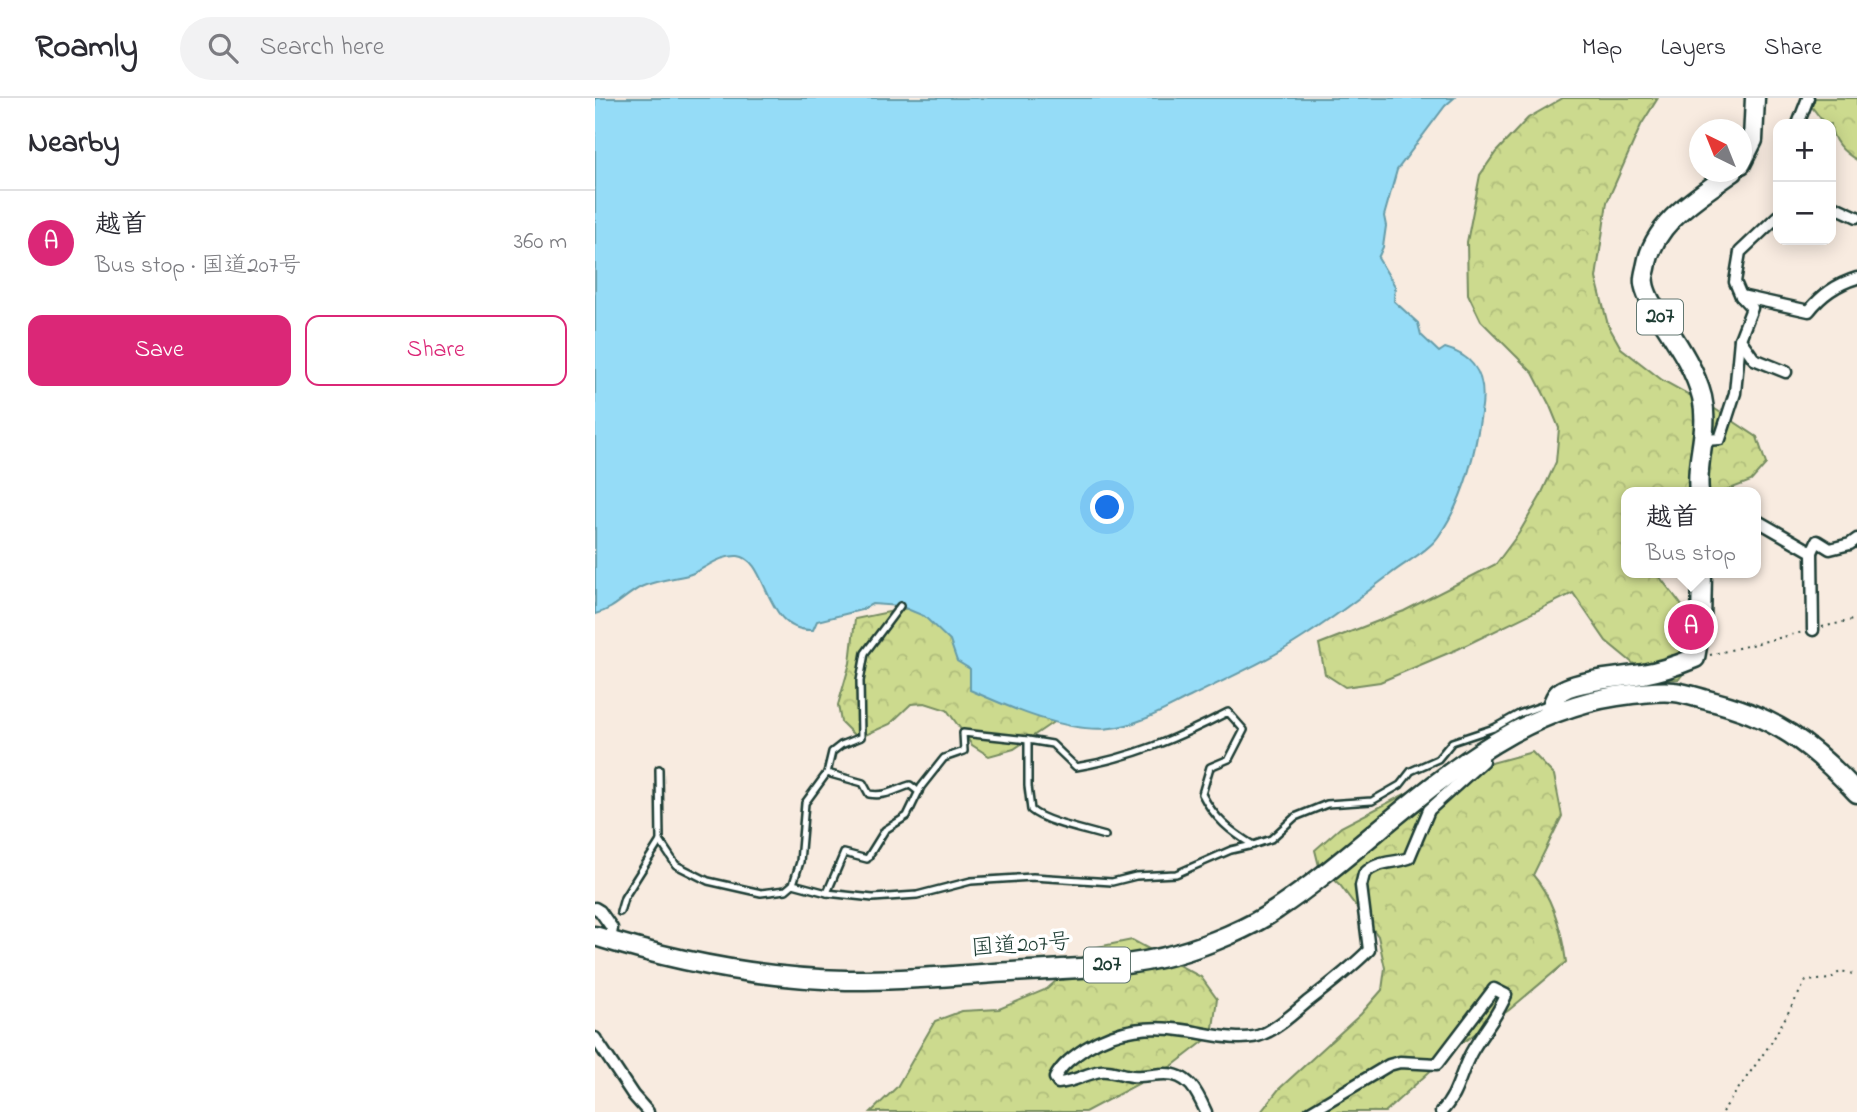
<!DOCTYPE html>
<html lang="en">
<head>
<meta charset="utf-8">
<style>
	:root { --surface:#fff; --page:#f2f2f3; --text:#2b2b33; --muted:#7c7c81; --line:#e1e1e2; --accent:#db2777 }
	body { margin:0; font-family:"Indie Flower","Klee One",sans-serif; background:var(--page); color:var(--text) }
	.controls { position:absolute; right:21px; top:21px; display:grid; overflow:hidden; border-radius:14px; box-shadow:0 4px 18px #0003 }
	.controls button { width:63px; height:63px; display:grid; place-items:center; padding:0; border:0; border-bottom:2px solid var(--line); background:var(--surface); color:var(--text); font:35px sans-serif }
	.compass { position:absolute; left:1094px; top:21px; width:63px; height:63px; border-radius:50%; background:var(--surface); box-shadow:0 4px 18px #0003; rotate:317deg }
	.you { position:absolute; left:513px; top:410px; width:24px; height:24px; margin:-18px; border:5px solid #fff; border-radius:50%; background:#1a73e8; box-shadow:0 0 0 10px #1a73e833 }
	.badge { display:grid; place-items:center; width:46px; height:46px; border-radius:50%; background:var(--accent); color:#fff; font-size:23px; font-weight:700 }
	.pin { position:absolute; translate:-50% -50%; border:4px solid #fff; box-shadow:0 2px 7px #0006 }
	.popup { position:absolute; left:1026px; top:389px; width:140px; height:91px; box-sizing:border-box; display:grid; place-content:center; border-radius:14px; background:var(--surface); filter:drop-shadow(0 2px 5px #0005); font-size:23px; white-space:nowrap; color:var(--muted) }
	.popup b { font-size:26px; color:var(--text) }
	.popup::after { content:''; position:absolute; left:50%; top:100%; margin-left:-14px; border:14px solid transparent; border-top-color:var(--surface) }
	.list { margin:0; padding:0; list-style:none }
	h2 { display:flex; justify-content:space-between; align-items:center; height:91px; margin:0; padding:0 28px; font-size:30px }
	h2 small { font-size:23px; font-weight:400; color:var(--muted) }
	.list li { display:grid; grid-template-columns:46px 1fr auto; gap:21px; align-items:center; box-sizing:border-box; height:105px; padding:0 28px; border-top:2px solid var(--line) }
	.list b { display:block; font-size:26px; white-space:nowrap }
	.list p { margin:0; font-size:23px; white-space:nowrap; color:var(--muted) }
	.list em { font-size:23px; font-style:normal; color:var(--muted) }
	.actions { display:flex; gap:14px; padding:21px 28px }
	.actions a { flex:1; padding:16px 0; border:2px solid var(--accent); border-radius:14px; text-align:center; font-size:24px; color:var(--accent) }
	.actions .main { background:var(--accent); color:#fff }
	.icon { flex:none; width:38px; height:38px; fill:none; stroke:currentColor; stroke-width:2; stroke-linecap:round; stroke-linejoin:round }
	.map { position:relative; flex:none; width:1262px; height:1014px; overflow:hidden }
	header { display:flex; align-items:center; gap:42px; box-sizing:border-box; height:98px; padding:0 35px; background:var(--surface); border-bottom:2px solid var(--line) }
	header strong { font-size:33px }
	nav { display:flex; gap:38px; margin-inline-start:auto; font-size:24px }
	.search { width:490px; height:63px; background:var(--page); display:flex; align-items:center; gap:18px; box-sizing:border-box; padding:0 24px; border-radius:38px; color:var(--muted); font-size:26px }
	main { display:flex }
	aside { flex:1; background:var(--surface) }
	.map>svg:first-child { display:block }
	.forest { fill:url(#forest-crowns); stroke:#768c61; stroke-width:2 }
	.water { fill:#95dcf7; stroke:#669ca9; stroke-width:2 }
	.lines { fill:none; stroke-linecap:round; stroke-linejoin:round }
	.lane-casing { stroke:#1f3d34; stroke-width:10 }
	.street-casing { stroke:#1f3d34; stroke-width:15 }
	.highway-casing { stroke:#1f3d34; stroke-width:23 }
	.path { stroke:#1f3d34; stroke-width:2; stroke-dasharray:2 5; stroke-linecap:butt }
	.lane { stroke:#fff; stroke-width:5 }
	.street { stroke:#fff; stroke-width:10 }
	.highway { stroke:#fff; stroke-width:18 }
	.labels { text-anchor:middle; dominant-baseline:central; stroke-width:7; stroke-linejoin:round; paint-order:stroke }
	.shield { fill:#fff; stroke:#627771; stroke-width:2 }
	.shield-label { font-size:21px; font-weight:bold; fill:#1f3d34 }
	.street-label { font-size:23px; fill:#1f3d34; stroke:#fff }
</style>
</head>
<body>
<header>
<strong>Roamly</strong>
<div class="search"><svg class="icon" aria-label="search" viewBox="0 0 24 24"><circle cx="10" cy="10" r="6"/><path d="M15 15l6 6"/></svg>Search here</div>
<nav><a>Map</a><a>Layers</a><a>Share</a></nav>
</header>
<main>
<aside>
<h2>Nearby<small></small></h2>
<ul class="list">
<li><span class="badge">A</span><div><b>越首</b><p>Bus stop · 国道207号</p></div><em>360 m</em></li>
</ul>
<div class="actions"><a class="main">Save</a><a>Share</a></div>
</aside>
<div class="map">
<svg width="1262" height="1014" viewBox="0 0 1262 1014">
	<defs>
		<pattern id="forest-crowns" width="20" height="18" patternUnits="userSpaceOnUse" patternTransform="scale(1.75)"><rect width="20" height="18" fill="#ccda8e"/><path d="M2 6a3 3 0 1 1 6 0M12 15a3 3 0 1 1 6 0" fill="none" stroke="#afbc7b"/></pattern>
	</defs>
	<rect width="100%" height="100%" fill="#f8ebe0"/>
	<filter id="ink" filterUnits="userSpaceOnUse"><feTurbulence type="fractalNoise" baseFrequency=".0143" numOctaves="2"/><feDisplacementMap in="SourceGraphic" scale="14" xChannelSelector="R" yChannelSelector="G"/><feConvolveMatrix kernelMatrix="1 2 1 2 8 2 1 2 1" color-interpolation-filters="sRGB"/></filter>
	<g filter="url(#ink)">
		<g class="forest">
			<path d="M968,0H1063L1046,27L1012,104L1001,180L1013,227L1026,250L1067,282L1120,311L1162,339L1171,366L1156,383L1127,394H1031V475H1062C1080,502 1107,520 1099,558C1098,565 1089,574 1084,581L1066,582L1040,567L1011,543L978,495L863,551L785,584L750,589L730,576L724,546L809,513L901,466L924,435L945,399L961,364L964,330L955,308L938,275L886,223L873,196L872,144L885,77L901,54L933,20Z"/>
			<path d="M1210,0H1262V62C1249,55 1236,42 1236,26H1230Z"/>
			<path d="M313,510L360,525L463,621L419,651L394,658L377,647L352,612L330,605L316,606L295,626L266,639L260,638L246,624L243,607L255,565L260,521Z"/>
			<path d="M937,654L959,677L967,718L938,777C958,800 967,834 971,864L914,912L864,947L790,1014H666L684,991L766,916L787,892L790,870L783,838L745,787L724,768L720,752L746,729L812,695L878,670Z"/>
			<path d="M537,842L606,879L622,901L617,937L577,968L490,1014H276L302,989L340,923L367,913L404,911L452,891L498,850Z"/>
		</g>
		<path class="water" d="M0,0H859L850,8L802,72L789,118L791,128L788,149L783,160L800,188L799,203L823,225L826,237L844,254L850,250C883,259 892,282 886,315C880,357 868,404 843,439C833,453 811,464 797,475C768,497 739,520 707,540C672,563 633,580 595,599C570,611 544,627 516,630C474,636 413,609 375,592V571L362,563L355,543L329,518L305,508L277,506L266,512L222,523L218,532C168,535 174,461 143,458C123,457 111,471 93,477C77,481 62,482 46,489C30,497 19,512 0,516Z"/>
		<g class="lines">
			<g class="lane-casing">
				<g id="lane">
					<path d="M232,675L237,654L246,647L266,639L265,583L270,555L305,508"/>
					<path d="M65,743L81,767L113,783L166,795L191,792L198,786L205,764L210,705L232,675L268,685L274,696C291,699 299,692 315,687L324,694"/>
					<path d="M658,747L676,741L700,719L732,706L777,703L805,687L816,673L843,661L857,644L899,630L924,616L952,606"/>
					<path d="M198,786L232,795L278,800L322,797L376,783L438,779L517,784L541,778L581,776L636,752L658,747C636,734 619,720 607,696L615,669L634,661L649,632L633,614C583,640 536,660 481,669L457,646L433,642V688L436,712C450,724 490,732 510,738"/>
					<path d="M232,795L249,755L272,761L290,732L312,718L326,689L349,660L369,653L368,635L433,642"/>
					<path d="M25,814L29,800L65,743L64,671"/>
				</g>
			</g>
			<g class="street-casing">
				<g id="street">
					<path d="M1203,26L1213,0"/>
					<path d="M1236,107L1262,119"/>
					<path d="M1183,118L1145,154L1140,184L1146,198L1157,210L1145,241L1159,261L1191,274"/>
					<path d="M1146,198L1214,213C1227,196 1242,186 1262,180"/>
					<path d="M1109,342L1125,341L1140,295L1145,241"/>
					<path d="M1161,422L1217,454L1222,443L1235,451L1255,446L1262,441"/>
					<path d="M1217,454L1218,532"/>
					<path d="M0,810L5,813L17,830L15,843"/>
					<path d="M0,940L38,997L53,1014"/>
					<path d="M611,1014C602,994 594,976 570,976C559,976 548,979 537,978C527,977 515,971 505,973C490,976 479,984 463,985L460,980C466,967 479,958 491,950C523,930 556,927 594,933C614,936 649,945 668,936C684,929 699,915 712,904C733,888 755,871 774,852L766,788L769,776C783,762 797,766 814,760L834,712L888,663V653"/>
					<path d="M715,1014L794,967L805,964L842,966L899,891L911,897C903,918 887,935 876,955C865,975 863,997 846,1014"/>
				</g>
			</g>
			<g class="highway-casing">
				<g id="highway">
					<path d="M1146,66L1158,42L1160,0"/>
					<path d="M1104,394C1100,361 1115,334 1107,299C1099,268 1079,241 1062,214C1057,207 1050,194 1049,185C1048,181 1050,174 1051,170C1058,124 1103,99 1138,74"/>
					<path d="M954,616C957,610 958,601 963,596C973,583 1030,579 1048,576C1066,573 1083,567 1100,560L1106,526L1107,475"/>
					<path d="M0,838C82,864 165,880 251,882C306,883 362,877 417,874C471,870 529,871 581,856C613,847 655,830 682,811C797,734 891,611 1037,596C1051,595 1065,592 1079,594C1090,595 1101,599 1112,602C1179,618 1216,645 1262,695"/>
				</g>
			</g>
			<g class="path">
				<path d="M1227,529L1262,521"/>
				<path d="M1115,557L1208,534"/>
				<path d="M1127,1014L1176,945L1211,883L1235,881L1246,873L1262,877"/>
			</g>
			<use href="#lane" class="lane"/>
			<use href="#street" class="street"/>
			<use href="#highway" class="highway"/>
		</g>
	</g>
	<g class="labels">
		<g class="shield">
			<rect x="1042" y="201.5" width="46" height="35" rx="5"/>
			<rect x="489" y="849.5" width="46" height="35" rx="5"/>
		</g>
		<g class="shield-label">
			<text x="1065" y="219">207</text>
			<text x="512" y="867">207</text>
		</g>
		<g class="street-label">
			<text transform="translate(426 848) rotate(-4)">国道207号</text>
		</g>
	</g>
</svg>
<div class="controls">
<button>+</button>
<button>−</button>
</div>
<svg class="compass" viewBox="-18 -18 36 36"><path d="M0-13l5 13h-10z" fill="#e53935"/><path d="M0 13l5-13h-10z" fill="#7c7c81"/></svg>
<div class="you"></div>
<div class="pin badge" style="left:1096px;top:529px">A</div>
<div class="popup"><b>越首</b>Bus stop</div>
</div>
</main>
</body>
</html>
